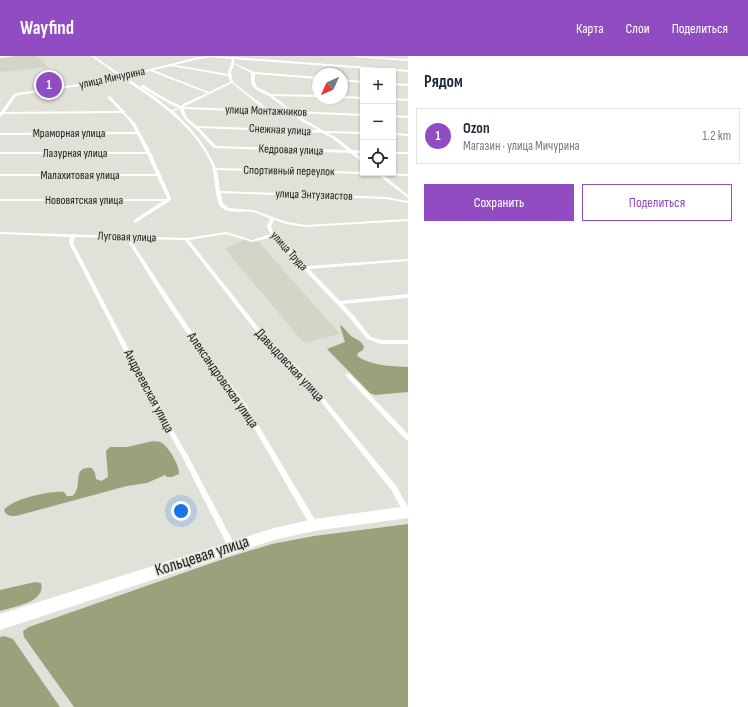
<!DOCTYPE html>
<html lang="ru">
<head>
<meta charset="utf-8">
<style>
	:root { --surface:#fff; --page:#f6f6f7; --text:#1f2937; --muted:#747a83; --line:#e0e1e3; --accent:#904cc0 }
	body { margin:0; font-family:"Sofia Sans Condensed",sans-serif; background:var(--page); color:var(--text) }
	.controls { position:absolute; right:12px; top:12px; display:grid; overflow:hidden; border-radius:0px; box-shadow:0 1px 3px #0004 }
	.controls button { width:36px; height:36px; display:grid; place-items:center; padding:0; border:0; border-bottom:1px solid var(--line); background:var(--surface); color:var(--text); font:20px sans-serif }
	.compass { position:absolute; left:312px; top:12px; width:36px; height:36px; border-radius:50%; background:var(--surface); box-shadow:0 1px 3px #0004; rotate:225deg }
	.you { position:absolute; left:181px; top:455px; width:14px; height:14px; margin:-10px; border:3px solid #fff; border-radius:50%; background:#1a73e8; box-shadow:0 0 0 6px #1a73e833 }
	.badge { display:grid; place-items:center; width:26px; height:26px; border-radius:50%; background:var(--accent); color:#fff; font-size:13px; font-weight:700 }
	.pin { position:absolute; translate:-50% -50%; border:2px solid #fff; box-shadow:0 1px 4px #0006 }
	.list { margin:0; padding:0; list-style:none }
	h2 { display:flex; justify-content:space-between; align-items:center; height:52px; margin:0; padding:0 16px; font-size:17px }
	h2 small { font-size:13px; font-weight:400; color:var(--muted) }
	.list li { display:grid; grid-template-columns:26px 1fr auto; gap:12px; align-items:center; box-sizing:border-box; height:56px; margin:0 8px 8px; padding:0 8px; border:1px solid var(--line); border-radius:0px }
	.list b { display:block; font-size:15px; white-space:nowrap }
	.list p { margin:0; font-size:13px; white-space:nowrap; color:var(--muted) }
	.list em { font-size:13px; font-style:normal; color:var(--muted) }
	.actions { display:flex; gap:8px; padding:12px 16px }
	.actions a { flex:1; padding:9px 0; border:1px solid var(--accent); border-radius:0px; text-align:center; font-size:14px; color:var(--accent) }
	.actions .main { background:var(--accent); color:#fff }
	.icon { flex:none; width:22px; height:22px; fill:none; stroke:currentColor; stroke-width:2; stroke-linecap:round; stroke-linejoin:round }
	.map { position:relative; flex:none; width:408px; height:651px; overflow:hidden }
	header { display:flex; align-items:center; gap:24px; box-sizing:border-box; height:56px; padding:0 20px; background:var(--accent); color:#fff }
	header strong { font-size:19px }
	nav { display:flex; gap:22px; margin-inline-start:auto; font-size:14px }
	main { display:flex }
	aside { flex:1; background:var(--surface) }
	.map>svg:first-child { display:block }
	.built { fill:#d3d5c6 }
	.forest { fill:#9da17b }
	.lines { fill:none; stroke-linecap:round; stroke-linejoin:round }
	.street { fill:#fff; fill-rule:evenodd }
	.highway { fill:#fff; fill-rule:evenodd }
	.labels { text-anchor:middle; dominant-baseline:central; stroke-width:3; stroke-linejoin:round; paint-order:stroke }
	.far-street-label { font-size:12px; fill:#232320; stroke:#e0e1d9 }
	.street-label { font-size:14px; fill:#232320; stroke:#e0e1d9 }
	.near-street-label { font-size:17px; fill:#232320; stroke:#e0e1d9 }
</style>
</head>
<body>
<header>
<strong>Wayfind</strong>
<nav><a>Карта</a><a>Слои</a><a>Поделиться</a></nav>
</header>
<main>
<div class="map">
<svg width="408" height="651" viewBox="0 0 408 651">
	<rect width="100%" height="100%" fill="#e0e1d9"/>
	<g class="built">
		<path d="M19,0H37L48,11L0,16V2Z"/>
		<path d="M255,182L340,278L304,287L225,193L240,185Z"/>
	</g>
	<g class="forest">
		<path d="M341,269L351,280L361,286L364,291L363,294L358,297L357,300C371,310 391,310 408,311V336L375,339L370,337L327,293L345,286L340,270Z"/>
		<path d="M153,385C156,386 158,385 160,386C168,389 180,410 179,418L172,421H167L165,419L147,427L127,430L16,460C10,460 6,460 4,454C11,443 52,434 64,436L67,440H72C74,438 76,437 76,435C81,426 73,410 92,412L95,417L96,423L101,425L108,421L106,395L110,391H127Z"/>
		<path d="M408,468V651H74L24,581L23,575L29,571L229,501L272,488L314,480Z"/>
		<path d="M35,526L41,527C47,546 13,551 0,555V534Z"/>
		<path d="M4,580L13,583L60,651H0V581Z"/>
	</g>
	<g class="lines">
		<g class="street">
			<path d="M0,0H14L0,2Z"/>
			<path d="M91,0H94L123,20L194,2L208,0L232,1L234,0V1L408,14V16L234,3V7L254,16L318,21V23L255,18V27L257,31L271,38L318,39V41L273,40L293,55L363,58V60L296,57L305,64L324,75L363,76V78L328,77L334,80L352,94L363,95V97H355L363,103V106L350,97L214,92C208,87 204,81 198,75C191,68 182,64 180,53L173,55C191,71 206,89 216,112L363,116V117H365L363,118L217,114L220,135L386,141L408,145V147L386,143L221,137L223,148L229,152L253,154L287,166L306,169L408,163V165L306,171L286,168L274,164L271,170L273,176L307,210L408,203V205L309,213L340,245L408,238V242L343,248L354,260L371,281L381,284H408V288H381L367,283L350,262L273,181L252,186L226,178L189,184L269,285L298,311L397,431L408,451V459L404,458L392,435L307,328L294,313L265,287L185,184L130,183L169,242L210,303L234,332L247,350L318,469L317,471L314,472L311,471L243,353L230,334L206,305L163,242L126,182L75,181L73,187L149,332L188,400L236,491L235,493L232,494L229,493L182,400L143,332L69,187L70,181L0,178V176L186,182L226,176L252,184L271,178L269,176L267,170L270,163C265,161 259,158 253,156C243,154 230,159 221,151C215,146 215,117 211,107C193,69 157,45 122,22L106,26L19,39L15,41L5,56L120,55L107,41L110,40L124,55H125V57L135,67L151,97L171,142L170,145L135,167L133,166L137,162L163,145H0V143H166L167,142L157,120H0V118H156L147,98H0V96H146L137,78L0,79V77L136,76L131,67L122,57L3,58L0,61V56H1L13,39L17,37L106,24L120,21ZM212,1L232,3C232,8 228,12 228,18L175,9L194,4ZM234,8L251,17V27L255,33L269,40L289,55L269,54L233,26L231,16ZM171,10L228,20L230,26L209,36L153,14ZM150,15L207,37L183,48L181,50L170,45L143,29H141V31L168,47L179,52L171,54L154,40L125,21ZM232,27L265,54L184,51L185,50ZM184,53L292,57L303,66L318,74L197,70L186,61ZM199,72L322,77L332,82L347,94L216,90Z"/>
			<path d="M354,0L408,3V5L355,1Z"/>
			<path d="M342,23L363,25V27L342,25Z"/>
			<path d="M393,27L408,28V30L393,29Z"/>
			<path d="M342,40L363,41V43L342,42Z"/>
			<path d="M393,42L408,43V45L393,44Z"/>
			<path d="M393,59L408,60V62L393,61Z"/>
			<path d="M393,77L408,78V80L393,79Z"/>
			<rect x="393" y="96" width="15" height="2"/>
			<path d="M371,117L408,118V120L383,119L408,139V142L377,118Z"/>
			<path d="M348,317L350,318L408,378V384H406L346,320L345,319L346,318Z"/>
		</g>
		<path class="highway" d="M408,450V462L314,475L274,484L0,574V558L274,472L314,463Z"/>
	</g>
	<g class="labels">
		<g class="far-street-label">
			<text transform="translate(112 22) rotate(-12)">улица Мичурина</text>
			<text transform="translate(266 55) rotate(2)">улица Монтажников</text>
			<text transform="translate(280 74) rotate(3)">Снежная улица</text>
			<text x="69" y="77">Мраморная улица</text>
			<text transform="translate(291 94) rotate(2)">Кедровая улица</text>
			<text x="75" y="97">Лазурная улица</text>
			<text transform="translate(289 115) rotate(1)">Спортивный переулок</text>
			<text x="80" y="119">Малахитовая улица</text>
			<text transform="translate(314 139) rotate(2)">улица Энтузиастов</text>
			<text x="84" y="144">Нововятская улица</text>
			<text transform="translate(127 181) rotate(2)">Луговая улица</text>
			<text transform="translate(289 195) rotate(48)">улица Труда</text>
		</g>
		<g class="street-label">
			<text transform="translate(290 309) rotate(47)">Давыдовская улица</text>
			<text transform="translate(223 324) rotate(55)">Александровская улица</text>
			<text transform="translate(149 335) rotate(62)">Андреевская улица</text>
		</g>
		<g class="near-street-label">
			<text transform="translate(202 500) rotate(-18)">Кольцевая улица</text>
		</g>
	</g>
</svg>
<div class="controls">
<button>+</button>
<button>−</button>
<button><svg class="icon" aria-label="locate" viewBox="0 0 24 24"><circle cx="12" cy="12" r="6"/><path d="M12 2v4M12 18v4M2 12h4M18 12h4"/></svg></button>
</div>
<svg class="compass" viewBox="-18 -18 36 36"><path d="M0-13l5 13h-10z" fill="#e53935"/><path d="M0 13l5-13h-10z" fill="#747a83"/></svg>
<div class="you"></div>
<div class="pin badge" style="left:49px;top:29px">1</div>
</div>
<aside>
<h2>Рядом<small></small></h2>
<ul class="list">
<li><span class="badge">1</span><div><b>Ozon</b><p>Магазин · улица Мичурина</p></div><em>1.2 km</em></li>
</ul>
<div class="actions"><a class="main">Сохранить</a><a>Поделиться</a></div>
</aside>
</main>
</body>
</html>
